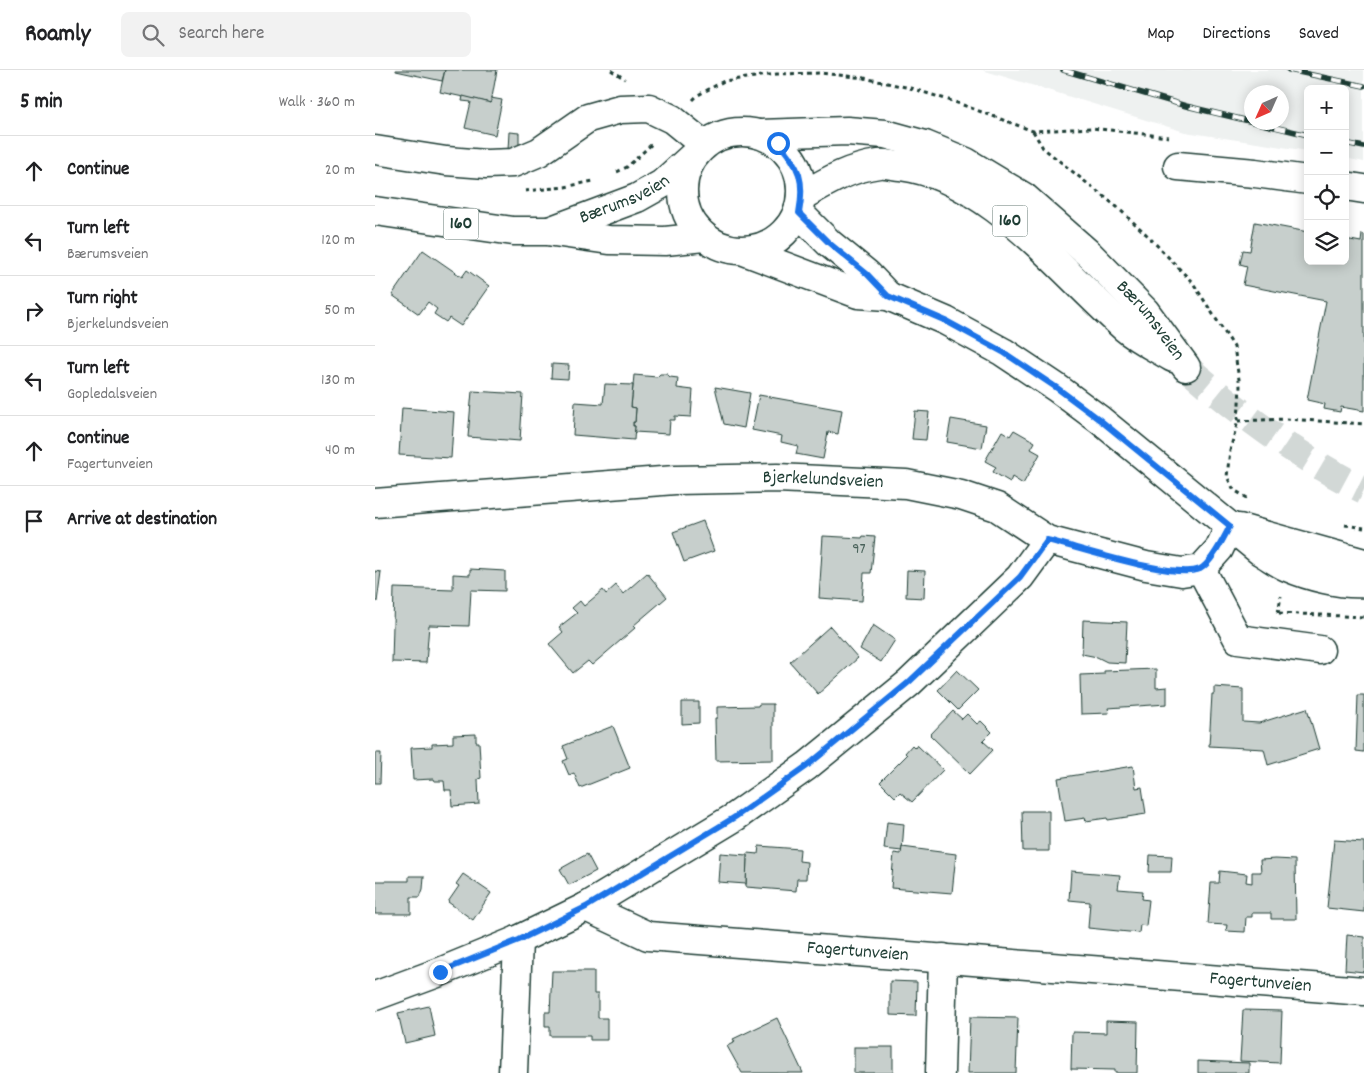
<!DOCTYPE html>
<html lang="en">
<head>
<meta charset="utf-8">
<style>
	:root { --surface:#fff; --page:#f2f2f2; --text:#202124; --muted:#757577; --line:#e0e0e0 }
	body { margin:0; font-family:Dekko,sans-serif; background:var(--page); color:var(--text) }
	.controls { position:absolute; right:15px; top:15px; display:grid; overflow:hidden; border-radius:8px; box-shadow:0 2px 12px #0003 }
	.controls button { width:45px; height:45px; display:grid; place-items:center; padding:0; border:0; border-bottom:1px solid var(--line); background:var(--surface); color:var(--text); font:25px sans-serif }
	.compass { position:absolute; left:869px; top:15px; width:45px; height:45px; border-radius:50%; background:var(--surface); box-shadow:0 2px 12px #0003; rotate:225deg }
	.stop { position:absolute; width:15px; height:15px; margin:-11px; border:4px solid #1a73e8; border-radius:50%; background:#fff }
	.stop.end { background:#1a73e8; border-color:#fff; box-shadow:0 1px 5px #0008 }
	.list { margin:0; padding:0; list-style:none }
	h2 { display:flex; justify-content:space-between; align-items:center; height:65px; margin:0; padding:0 20px; font-size:21px }
	h2 small { font-size:16px; font-weight:400; color:var(--muted) }
	.list li { display:grid; grid-template-columns:32px 1fr auto; gap:15px; align-items:center; box-sizing:border-box; height:70px; padding:0 20px; border-top:1px solid var(--line) }
	.list b { display:block; font-size:19px; white-space:nowrap }
	.list p { margin:0; font-size:16px; white-space:nowrap; color:var(--muted) }
	.list em { font-size:16px; font-style:normal; color:var(--muted) }
	.icon { flex:none; width:28px; height:28px; fill:none; stroke:currentColor; stroke-width:2; stroke-linecap:round; stroke-linejoin:round }
	.map { position:relative; flex:none; width:989px; height:1003px; overflow:hidden }
	header { display:flex; align-items:center; gap:30px; box-sizing:border-box; height:70px; padding:0 25px; background:var(--surface); border-bottom:1px solid var(--line) }
	header strong { font-size:24px }
	nav { display:flex; gap:28px; margin-inline-start:auto; font-size:18px }
	.search { width:350px; height:45px; background:var(--page); display:flex; align-items:center; gap:12px; box-sizing:border-box; padding:0 18px; border-radius:8px; color:var(--muted); font-size:19px }
	main { display:flex }
	aside { flex:1; background:var(--surface) }
	.map>svg:first-child { display:block }
	.built { fill:#eef1f0; fill-rule:evenodd }
	.building { fill:#c7cfcc; stroke:#1f3d34 }
	.lines { fill:none; stroke-linecap:round; stroke-linejoin:round }
	.major-tunnel { stroke:#d2d8d6; stroke-width:28; stroke-dasharray:28 14; stroke-linecap:butt }
	.minor-casing { stroke:#1f3d34; stroke-width:31 }
	.major-casing { stroke:#1f3d34; stroke-width:31 }
	.path { stroke:#1f3d34; stroke-width:3; stroke-dasharray:4 4; stroke-linecap:butt }
	.minor { stroke:#fff; stroke-width:28 }
	.major { stroke:#fff; stroke-width:28 }
	.rail-casing { stroke:#1f3d34; stroke-width:5.5 }
	.rail { stroke:#fff; stroke-width:4; stroke-dasharray:11; stroke-linecap:butt }
	.route { stroke:#1a73e8; stroke-width:6 }
	.labels { text-anchor:middle; dominant-baseline:central; stroke-width:4; stroke-linejoin:round; paint-order:stroke }
	.number-label { font-size:16px; fill:#49625a }
	.shield { fill:#fff; stroke:#627771; stroke-width:1 }
	.shield-label { font-size:18px; font-weight:bold; fill:#1f3d34 }
	.street-label { font-size:19px; fill:#1f3d34; stroke:#fff }
</style>
</head>
<body>
<header>
<strong>Roamly</strong>
<div class="search"><svg class="icon" aria-label="search" viewBox="0 0 24 24"><circle cx="10" cy="10" r="6"/><path d="M15 15l6 6"/></svg>Search here</div>
<nav><a>Map</a><a>Directions</a><a>Saved</a></nav>
</header>
<main>
<aside>
<h2>5 min<small>Walk · 360 m</small></h2>
<ul class="list">
<li><svg class="icon" aria-label="ahead" viewBox="0 0 24 24"><path d="M12 20V5M6 11l6-6 6 6"/></svg><div><b>Continue</b></div><em>20 m</em></li>
<li><svg class="icon" aria-label="left" viewBox="0 0 24 24"><path d="M17 20v-9H6M10 6l-5 5 5 5"/></svg><div><b>Turn left</b><p>Bærumsveien</p></div><em>120 m</em></li>
<li><svg class="icon" aria-label="right" viewBox="0 0 24 24"><path d="M7 20v-9h11M14 6l5 5-5 5"/></svg><div><b>Turn right</b><p>Bjerkelundsveien</p></div><em>50 m</em></li>
<li><svg class="icon" aria-label="left" viewBox="0 0 24 24"><path d="M17 20v-9H6M10 6l-5 5 5 5"/></svg><div><b>Turn left</b><p>Gopledalsveien</p></div><em>130 m</em></li>
<li><svg class="icon" aria-label="ahead" viewBox="0 0 24 24"><path d="M12 20V5M6 11l6-6 6 6"/></svg><div><b>Continue</b><p>Fagertunveien</p></div><em>40 m</em></li>
<li><svg class="icon" aria-label="arrive" viewBox="0 0 24 24"><path d="M6 21V4h12l-3 4 3 4H6"/></svg><div><b>Arrive at destination</b></div></li>
</ul>
</aside>
<div class="map">
<svg width="989" height="1003" viewBox="0 0 989 1003">
	<rect width="100%" height="100%" fill="#fff"/>
	<filter id="ink" filterUnits="userSpaceOnUse"><feTurbulence type="fractalNoise" baseFrequency=".02" numOctaves="2"/><feDisplacementMap in="SourceGraphic" scale="10" xChannelSelector="R" yChannelSelector="G"/><feConvolveMatrix kernelMatrix="1 2 1 2 8 2 1 2 1" color-interpolation-filters="sRGB"/></filter>
	<g filter="url(#ink)">
		<path class="built" d="M607,0H989V92L970,88V19H933V81L810,62ZM876,22H906V52H876Z"/>
		<g class="building">
			<path d="M21,0H70L67,11L21,1Z"/>
			<path d="M70,0H122L116,33L65,22Z"/>
			<path d="M88,26L116,33V28L127,30L120,65L90,58L96,32L87,31Z"/>
			<path d="M134,62L144,63V80H133Z"/>
			<path d="M880,152L933,162V191H970V169L986,172L987,164L989,165V341L966,337L965,342L949,339L950,334L932,330L951,231L868,215L872,196L865,194L868,180L875,181Z"/>
			<path d="M48,180L87,207L92,200L114,216L86,256L74,248L71,252L59,244L62,239L53,232L44,244L17,225Z"/>
			<path d="M177,294L194,295L193,309L176,308Z"/>
			<path d="M285,304H292L295,307L303,308L302,318L318,320L316,347L300,346V350H295L294,364L259,362L260,356H258V352H260L261,338L256,337L259,305L282,307Z"/>
			<path d="M230,314L258,315L256,337L261,338L260,352H258V356H260L259,370L198,365L200,332L228,334Z"/>
			<path d="M340,317L375,323L369,358L349,354Z"/>
			<path d="M97,321L148,324L145,371L93,367Z"/>
			<path d="M384,325L467,340L463,364L453,362L448,389L421,384L423,376L406,372L407,366L377,360Z"/>
			<path d="M27,338L79,342L76,388L24,385Z"/>
			<path d="M540,341L554,342L551,370L537,369Z"/>
			<path d="M576,349L611,355L607,378L572,372Z"/>
			<path d="M639,360L660,372L656,379L665,384L648,414L637,407L635,412L618,402L621,397L610,391L627,361L635,366Z"/>
			<path d="M328,451L339,481L309,492L298,462Z"/>
			<path d="M448,466L487,468L488,466L500,467L496,503H489L487,531L444,528Z"/>
			<path d="M95,499L130,501V521L96,520L94,556L54,555L51,593L17,592L19,518L78,520V504L95,505Z"/>
			<path d="M532,500L550,501L549,528L531,527Z"/>
			<path d="M0,501L6,502L2,532L0,531Z"/>
			<path d="M272,503L292,527L258,556L260,558L217,595L213,591L198,603L174,574L188,562L184,557L202,543L197,538L205,531L209,536L228,520L231,524L241,515L248,524Z"/>
			<path d="M708,550L752,552L750,593L732,592L722,587L707,584Z"/>
			<path d="M498,555L520,570L506,592L485,579Z"/>
			<path d="M455,556L483,588L443,624L415,592Z"/>
			<path d="M781,599V618L792,617V634L733,638L734,643L706,644L705,605L729,604V601Z"/>
			<path d="M582,600L603,620L583,640L563,620Z"/>
			<path d="M839,617L868,619V652L884,653L932,638L944,679L893,695L889,679L834,676L837,624H839Z"/>
			<path d="M983,625H989V682L981,681Z"/>
			<path d="M307,632H324V653L307,654Z"/>
			<path d="M384,634H398V690L341,691L340,648H342V637L383,636Z"/>
			<path d="M578,641L587,649L592,644L602,654L606,651L617,662L608,671L618,680L595,704L555,665Z"/>
			<path d="M238,656L255,698L205,718L199,703L194,705L188,691L193,689L188,676Z"/>
			<path d="M101,664V672H104L106,708L103,709L104,734L77,736L76,720H70L69,711H59L58,709L38,710L36,678L57,677V674L78,673V665Z"/>
			<path d="M537,675L540,678L542,675L568,700L537,732L525,722L520,727L505,712L532,685L530,683Z"/>
			<path d="M0,683H6L5,713H0Z"/>
			<path d="M758,696L761,718L767,717L771,744L733,750L732,748L711,751L710,748L690,751L683,708Z"/>
			<path d="M647,741H674V781H648Z"/>
			<path d="M512,752L529,754L527,781L509,779Z"/>
			<path d="M959,770L989,772V842L952,838Z"/>
			<path d="M384,776L425,779L424,791L432,792L431,809H422L421,821L371,817L372,783L383,784Z"/>
			<path d="M527,777L581,784L577,823L516,818L519,783L526,784Z"/>
			<path d="M345,783L372,785L371,814L343,812Z"/>
			<path d="M212,784L221,801L194,815L185,799Z"/>
			<path d="M775,785L797,786L796,802H774Z"/>
			<path d="M900,789L920,790L921,849H896V843H877V847H871L870,862L851,861L852,855L833,854L836,813H844L845,801L872,804L871,812L877,813V802H886L885,790Z"/>
			<path d="M696,801L745,805L743,819L768,821L767,829L774,830L771,856L765,855L764,863L713,858L715,832L694,830Z"/>
			<path d="M88,804L116,823L98,850L73,832L84,816L81,814Z"/>
			<path d="M34,806H49L48,819L45,827H36V844H0V811H34Z"/>
			<path d="M972,865L989,867V902L970,900Z"/>
			<path d="M177,901H219V924H223V948H232V970H215V966H175V956H170V942H175Z"/>
			<path d="M515,911L542,912L541,946L515,945Z"/>
			<path d="M54,936L60,966L30,973L23,943Z"/>
			<path d="M868,940L907,941L905,993L865,991Z"/>
			<path d="M595,947L643,948L641,1003H593Z"/>
			<path d="M402,948L428,1003H367L352,976L360,972L358,969Z"/>
			<path d="M731,951L763,952L762,1003H740V1000L696,999L697,962L731,963Z"/>
			<rect x="479" y="977" width="39" height="26"/>
			<path d="M823,991L874,993V1003H823Z"/>
		</g>
		<g class="lines">
			<path class="major-tunnel" d="M811,297C865,344 924,388 989,420"/>
			<g class="minor-casing">
				<g id="minor">
					<path d="M0,80L71,91L111,94L138,93L164,82L213,48L245,39L274,38L297,49L329,75"/>
					<path d="M803,96L880,103L933,110"/>
					<path d="M970,116L989,119"/>
					<path id="s1" d="M0,433L300,410L402,408L531,414L586,425L622,437L672,470L771,496L807,502L826,499L844,479L855,456"/>
					<path d="M826,499L863,569L945,580"/>
					<path d="M211,837L360,747L432,696L534,613L645,507L672,470"/>
					<path id="s2" d="M0,926L65,902L143,870L211,837L273,866L989,921"/>
					<path d="M138,1003L143,870"/>
					<path d="M565,1003L568,888"/>
				</g>
			</g>
			<g class="major-casing">
				<g id="major">
					<circle cx="367" cy="121" r="59"/>
					<path id="s3" d="M385,64L472,61L510,64L550,75L591,92L649,127L715,185L770,241L811,297"/>
					<path d="M427,126C453,111 474,98 504,94C511,93 519,96 526,96C614,107 686,202 750,258C764,270 782,278 798,288"/>
					<path d="M0,141L138,161H172L234,170L290,171L329,167"/>
					<path d="M424,143L454,173L492,204L513,226"/>
					<path id="s4" d="M174,161L262,128L287,114L318,86"/>
					<path d="M369,181L483,224L513,226L571,251L628,282L682,318L725,350L885,481C894,486 903,493 912,497C933,506 966,515 989,513"/>
					<path d="M864,458L989,493"/>
				</g>
			</g>
			<g class="path">
				<path d="M236,0L250,9"/>
				<path d="M318,30L323,25L349,11L402,4L446,3L489,8L535,18L577,31L658,61L717,58L794,67"/>
				<path d="M658,61L668,78L742,137L772,165L818,213L859,277L865,316L863,351L855,380L852,407L859,420L874,429"/>
				<path d="M242,102L252,97L278,73"/>
				<path d="M150,121L190,117L218,111"/>
				<path d="M863,351L911,349L989,354"/>
				<path d="M970,455L989,458"/>
				<path d="M903,543L906,526"/>
				<path d="M904,543L989,547"/>
			</g>
			<use href="#minor" class="minor"/>
			<use href="#major" class="major"/>
			<g class="rail-casing">
				<g id="rail">
					<path d="M688,0L811,36L933,65"/>
					<path d="M914,0L989,16"/>
					<path d="M970,73L989,77"/>
				</g>
			</g>
			<use href="#rail" class="rail"/>
		</g>
	</g>
	<g class="lines" filter="url(#ink)">
		<path class="route" d="M65,902L144,870L211,837L360,747L432,696L534,612L645,507L672,470C702,477 800,510 825,499C837,493 849,467 855,456L725,350L682,318L628,282L571,251L513,226L492,204L454,173L424,143C430,111 425,96 403,73"/>
	</g>
	<g class="labels">
		<g class="number-label">
			<text x="484" y="479">97</text>
		</g>
		<g class="shield">
			<rect x="617.5" y="135.5" width="35" height="31" rx="4"/>
			<rect x="68.5" y="138.5" width="35" height="31" rx="4"/>
		</g>
		<g class="shield-label">
			<text x="635" y="151">160</text>
			<text x="86" y="154">160</text>
		</g>
		<g class="street-label">
			<text stroke="none"><textPath href="#s4" startOffset="82">Bærumsveien</textPath></text>
			<text stroke="none"><textPath href="#s3" startOffset="456">Bærumsveien</textPath></text>
			<text stroke="none"><textPath href="#s1" startOffset="449">Bjerkelundsveien</textPath></text>
			<text stroke="none"><textPath href="#s2" startOffset="508">Fagertunveien</textPath></text>
			<text stroke="none"><textPath href="#s2" startOffset="912">Fagertunveien</textPath></text>
		</g>
	</g>
</svg>
<div class="controls">
<button>+</button>
<button>−</button>
<button><svg class="icon" aria-label="locate" viewBox="0 0 24 24"><circle cx="12" cy="12" r="6"/><path d="M12 2v4M12 18v4M2 12h4M18 12h4"/></svg></button>
<button><svg class="icon" aria-label="layers" viewBox="0 0 24 24"><path d="M12 4l9 5-9 5-9-5zM3 14l9 5 9-5"/></svg></button>
</div>
<svg class="compass" viewBox="-18 -18 36 36"><path d="M0-13l5 13h-10z" fill="#e53935"/><path d="M0 13l5-13h-10z" fill="#757577"/></svg>
<div class="stop" style="left:403px;top:73px"></div>
<div class="stop end" style="left:65px;top:902px"></div>
</div>
</main>
</body>
</html>
